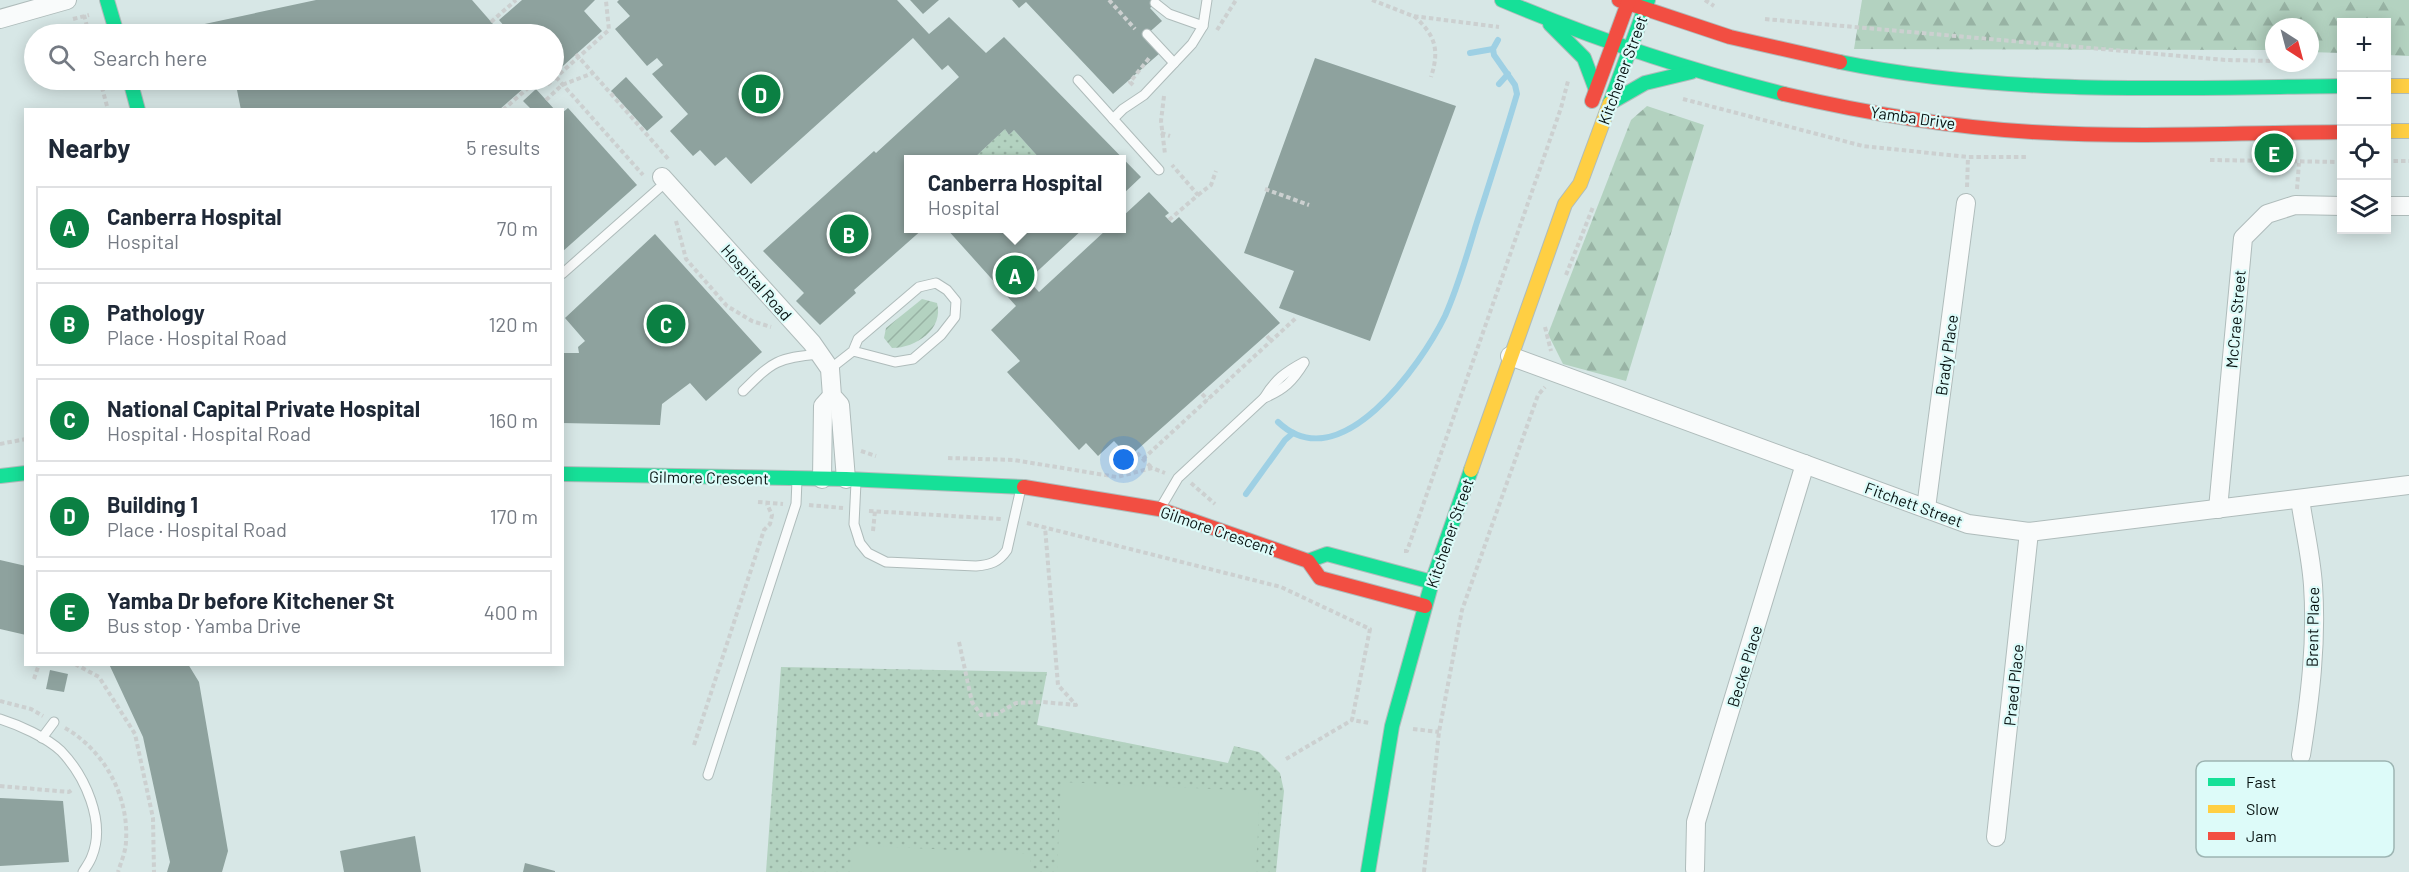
<!DOCTYPE html>
<html lang="en">
<head>
<meta charset="utf-8">
<style>
	:root { --surface:#fff; --page:#f6f6f7; --text:#1f2937; --muted:#747a83; --line:#e0e1e3; --accent:#0b8043 }
	body { margin:0; font-family:Barlow,sans-serif; background:var(--page); color:var(--text) }
	.controls { position:absolute; right:18px; top:18px; display:grid; overflow:hidden; border-radius:0px; box-shadow:0 3px 15px #0003 }
	.controls button { width:54px; height:54px; display:grid; place-items:center; padding:0; border:0; border-bottom:2px solid var(--line); background:var(--surface); color:var(--text); font:30px sans-serif }
	.compass { position:absolute; left:2265px; top:18px; width:54px; height:54px; border-radius:50%; background:var(--surface); box-shadow:0 3px 15px #0003; rotate:144deg }
	.you { position:absolute; left:1124px; top:460px; width:21px; height:21px; margin:-15px; border:4px solid #fff; border-radius:50%; background:#1a73e8; box-shadow:0 0 0 9px #1a73e833 }
	.badge { display:grid; place-items:center; width:39px; height:39px; border-radius:50%; background:var(--accent); color:#fff; font-size:20px; font-weight:700 }
	.pin { position:absolute; translate:-50% -50%; border:3px solid #fff; box-shadow:0 2px 6px #0006 }
	.popup { position:absolute; left:904px; top:155px; width:222px; height:78px; box-sizing:border-box; display:grid; place-content:center; border-radius:0px; background:var(--surface); filter:drop-shadow(0 2px 4px #0005); font-size:20px; white-space:nowrap; color:var(--muted) }
	.popup b { font-size:22px; color:var(--text) }
	.popup::after { content:''; position:absolute; left:50%; top:100%; margin-left:-12px; border:12px solid transparent; border-top-color:var(--surface) }
	.list { margin:0; padding:0; list-style:none }
	h2 { display:flex; justify-content:space-between; align-items:center; height:78px; margin:0; padding:0 24px; font-size:26px }
	h2 small { font-size:20px; font-weight:400; color:var(--muted) }
	.list li { display:grid; grid-template-columns:39px 1fr auto; gap:18px; align-items:center; box-sizing:border-box; height:84px; margin:0 12px 12px; padding:0 12px; border:2px solid var(--line); border-radius:0px }
	.list b { display:block; font-size:22px; white-space:nowrap }
	.list p { margin:0; font-size:20px; white-space:nowrap; color:var(--muted) }
	.list em { font-size:20px; font-style:normal; color:var(--muted) }
	.icon { flex:none; width:33px; height:33px; fill:none; stroke:currentColor; stroke-width:2; stroke-linecap:round; stroke-linejoin:round }
	.map { position:relative; flex:none; width:2409px; height:872px; overflow:hidden }
	.search { position:absolute; background:var(--surface); box-shadow:0 3px 15px #0003; left:24px; top:24px; width:540px; height:66px; display:flex; align-items:center; gap:15px; box-sizing:border-box; padding:0 21px; border-radius:33px; color:var(--muted); font-size:22px }
	.panel { position:absolute; background:var(--surface); box-shadow:0 3px 15px #0003; left:24px; top:108px; width:540px; height:558px; border-radius:0px }
	.map>svg:first-child { display:block }
	.grass { fill:url(#grass-dots) }
	.forest { fill:url(#forest-firs) }
	.garden { fill:url(#garden-furrows) }
	.pitch { fill:#b3d2c0 }
	.lines { fill:none; stroke-linecap:round; stroke-linejoin:round }
	.stream { stroke:#9ed0e4; stroke-width:6 }
	.building { fill:#8ea29e }
	.lane-casing { stroke:#afbcbb; stroke-width:11 }
	.street-casing { stroke:#afbcbb; stroke-width:20 }
	.fast-casing { stroke:#afbcbb; stroke-width:16 }
	.slow-casing { stroke:#afbcbb; stroke-width:16 }
	.jam-casing { stroke:#afbcbb; stroke-width:16 }
	.path { stroke:#ccd0d0; stroke-width:4; stroke-dasharray:4.5 3; stroke-linecap:butt }
	.lane { stroke:#f9fbfb; stroke-width:9 }
	.street { stroke:#f9fbfb; stroke-width:18 }
	.fast { stroke:#16e098; stroke-width:14 }
	.slow { stroke:#ffcf43; stroke-width:14 }
	.jam { stroke:#f24e42; stroke-width:14 }
	.labels { text-anchor:middle; dominant-baseline:central; stroke-width:4.5; stroke-linejoin:round; paint-order:stroke }
	.street-label { font-size:16px; fill:#071211; stroke:#ddfbf9 }
	.key { fill:#ddfbf9; stroke:#9db5b3; stroke-width:1.5 }
	.key-label { font-size:16px; fill:#071211 }
</style>
</head>
<body>
<div class="map">
<svg width="2409" height="872" viewBox="0 0 2409 872">
	<defs>
		<pattern id="grass-dots" width="8" height="8" patternUnits="userSpaceOnUse" patternTransform="scale(1.5)"><rect width="8" height="8" fill="#b3d2c0"/><path d="M2 2h.1M6 6h.1" fill="none" stroke="#98b3a4" stroke-width="1.8" stroke-linecap="round"/></pattern>
		<pattern id="forest-firs" width="22" height="20" patternUnits="userSpaceOnUse" patternTransform="scale(1.5)"><rect width="22" height="20" fill="#b3d2c0"/><path d="M5 1l3.5 6h-7zM16 11l3.5 6h-7z" fill="#98b3a4"/></pattern>
		<pattern id="garden-furrows" width="10" height="10" patternUnits="userSpaceOnUse" patternTransform="scale(1.5)"><rect width="10" height="10" fill="#b3d2c0"/><path d="M-1 1l2-2M0 10L10 0M9 11l2-2" fill="none" stroke="#98b3a4"/></pattern>
	</defs>
	<rect width="100%" height="100%" fill="#d7e7e6"/>
	<g class="grass">
		<path d="M1005,129L1009,135L1014,130L1041,160H972Z"/>
		<path d="M781,667L1047,672L1037,725L1228,763L1234,746L1259,752L1280,773L1284,791L1276,872H766Z"/>
	</g>
	<g class="forest">
		<path d="M1862,0H2409V56L2387,55L2386,22H2342L2341,53L2310,52V27H2274V50L1854,49Z"/>
		<path d="M1647,106L1704,125L1626,381L1563,364L1548,334L1631,120Z"/>
	</g>
	<path class="garden" d="M922,299L937,303C944,329 916,348 892,348L884,338L886,328Z"/>
	<g class="pitch">
		<path d="M1061,782L1260,791L1256,872H1057Z"/>
		<path d="M852,845L1031,854L1030,872H851Z"/>
	</g>
	<g class="lines">
		<g class="stream">
			<path d="M1470,53L1493,49"/>
			<path d="M1499,84L1508,74"/>
			<path d="M1278,422C1340,481 1421,365 1445,316C1458,287 1467,255 1476,225C1490,181 1504,138 1517,94L1515,85L1494,55L1493,49L1498,40"/>
			<path d="M1246,494L1285,440L1293,433"/>
		</g>
	</g>
	<g class="building">
		<path d="M316,0H472L500,32L505,27L499,20L522,0H595L584,11L602,31L554,74V34H202L200,25Z"/>
		<path d="M619,0H897L929,34L949,17L986,53L1004,37L1141,177L1122,195V160H1041L1014,130L1009,135L1005,129L972,160H908V228H924L854,290L856,293L820,325L796,301L804,293L763,251L874,151L876,153L959,77L948,65L942,70L913,38L751,184L726,157L715,166L700,150L693,156L670,131L688,114L652,74L663,65L657,58L647,66L615,29L630,16L617,2Z"/>
		<path d="M910,0H939L923,14Z"/>
		<path d="M1012,0H1159L1150,8L1162,21L1145,36L1160,53L1113,94L1026,2L1019,8Z"/>
		<path d="M1315,58L1456,106L1370,341L1279,308L1294,271L1244,253Z"/>
		<path d="M626,77L663,117L647,131L611,91Z"/>
		<path d="M235,80H533L499,110H241Z"/>
		<path d="M536,89L546,100L555,110H528L530,108L523,101Z"/>
		<path d="M568,108L637,185L562,252V113Z"/>
		<path d="M1149,192L1169,213L1165,216L1172,223L1179,217L1280,323L1129,457L1114,441L1098,456L1086,443L1079,450L1007,372L1020,361L991,330L1016,306L946,228H1084L1028,280L1039,292L1106,230L1105,228H1122V217Z"/>
		<path d="M655,234L762,352L706,401L690,383L662,404L660,425L562,423V353H579L578,347L585,341L565,318Z"/>
		<path d="M0,560L26,566V635L0,629Z"/>
		<path d="M109,664H188L199,682L228,851L222,872H167L170,862L143,737Z"/>
		<path d="M50,670L68,674L64,692L46,689Z"/>
		<path d="M0,798L63,801L69,862L0,866Z"/>
		<path d="M415,836L421,872H344L340,851Z"/>
		<path d="M525,863L555,871V872H523Z"/>
	</g>
	<g class="lines">
		<g class="lane-casing">
			<g id="lane">
				<path d="M1155,3L1169,14L1203,26"/>
				<path d="M1147,34L1174,63"/>
				<path d="M1078,80L1159,170"/>
				<path d="M1113,119L1123,109L1144,95L1192,44L1203,26L1207,0"/>
				<path d="M562,274L666,182"/>
				<path d="M830,369L853,351L858,339L919,287L936,283L947,290L956,301L955,317L941,335L913,359L895,362L853,351"/>
				<path d="M743,391C773,361 777,358 820,354"/>
				<path d="M1264,398C1284,390 1293,381 1304,363"/>
				<path d="M856,482L854,524L860,543L868,553L886,562L976,566C990,565 999,562 1007,550L1021,488"/>
				<path d="M1161,507L1178,478L1264,398C1275,380 1285,372 1304,362"/>
				<path d="M0,719C19,725 46,737 61,751C85,776 106,822 92,856C90,862 86,867 83,872"/>
				<path d="M42,738L54,722"/>
				<path d="M708,775L796,504L797,480"/>
			</g>
		</g>
		<g class="street-casing">
			<g id="street">
				<path d="M0,19L67,0"/>
				<path d="M662,177L812,343L830,369L832,396L840,405L846,479"/>
				<path d="M2386,206H2409"/>
				<path d="M1510,356L1968,524L2029,532L2409,485"/>
				<path d="M822,479L823,406L832,396"/>
				<path d="M2300,499C2304,527 2311,556 2313,585C2317,642 2310,699 2301,755"/>
				<path d="M1926,508L1966,203"/>
				<path d="M2218,509L2243,238L2267,214L2295,205L2342,206"/>
				<path d="M1996,837L2029,532"/>
				<path d="M1695,869L1696,822L1805,464"/>
			</g>
		</g>
		<g class="fast-casing">
			<g id="fast">
				<path d="M107,0L117,34"/>
				<path d="M1502,0C1594,39 1687,70 1784,94"/>
				<path d="M1550,24L1584,58L1596,90"/>
				<path d="M1840,62C2005,96 2175,88 2342,86"/>
				<path d="M130,80L138,110"/>
				<path d="M1610,103L1648,0"/>
				<path d="M1610,103L1645,83L1691,72"/>
				<path d="M562,474L846,479L1024,487"/>
				<path d="M0,476L26,473"/>
				<path d="M1308,561L1327,554L1432,582"/>
				<path d="M1368,872L1392,726L1432,582L1471,470"/>
			</g>
		</g>
		<g class="slow-casing">
			<g id="slow">
				<path d="M2386,86H2409"/>
				<path d="M2386,131H2409"/>
				<path d="M1471,470L1565,204L1580,184L1610,103"/>
			</g>
		</g>
		<g class="jam-casing">
			<g id="jam">
				<path d="M1619,0L1730,37L1840,62"/>
				<path d="M1784,94C1865,113 1949,127 2032,132C2135,138 2239,133 2342,132"/>
				<path d="M1592,101L1629,0"/>
				<path d="M1024,487L1159,509L1308,561L1320,578L1425,606"/>
			</g>
		</g>
		<g class="path">
			<path d="M1109,0L1135,29"/>
			<path d="M1372,0L1413,16L1499,27"/>
			<path d="M1705,0L1714,6"/>
			<path d="M84,15L89,34"/>
			<path d="M1414,16C1435,35 1440,49 1431,77"/>
			<path d="M73,19L89,15"/>
			<path d="M1765,19L2225,60L2274,61"/>
			<path d="M491,22L516,0"/>
			<path d="M1217,30L1236,0"/>
			<path d="M576,54L670,161"/>
			<path d="M556,77L643,175"/>
			<path d="M554,79L609,30L606,1"/>
			<path d="M100,80L108,110"/>
			<path d="M542,80L547,85L553,80"/>
			<path d="M1133,85L1130,82L1150,57"/>
			<path d="M1164,96L1161,121L1165,154"/>
			<path d="M1683,99L1863,146L1968,157H2026"/>
			<path d="M546,100L562,85L593,73"/>
			<path d="M503,110L537,80"/>
			<path d="M1161,133L1170,136"/>
			<path d="M2210,160L2342,162"/>
			<path d="M2386,161H2409"/>
			<path d="M1967,187L1968,157"/>
			<path d="M1265,189L1309,205"/>
			<path d="M2297,189L2299,163"/>
			<path d="M1198,195L1211,185L1216,171"/>
			<path d="M1169,220L1198,195L1172,165"/>
			<path d="M676,221L686,259L727,306L752,321L771,327"/>
			<path d="M1566,275L1593,207"/>
			<path d="M1545,327L1551,351"/>
			<path d="M1267,336L1271,341"/>
			<path d="M1202,394L1208,400"/>
			<path d="M0,444L26,439"/>
			<path d="M861,451L876,456"/>
			<path d="M1137,453L1152,468"/>
			<path d="M948,458L1014,460L1117,477L1152,468L1165,473"/>
			<path d="M1143,459L1297,317"/>
			<path d="M1191,483L1215,504"/>
			<path d="M758,502L783,504"/>
			<path d="M809,505L843,508"/>
			<path d="M869,511L1002,519"/>
			<path d="M1027,523L1281,587L1370,629L1352,720L1370,723"/>
			<path d="M873,531L875,511"/>
			<path d="M1404,551H1407L1561,108L1568,81"/>
			<path d="M959,642L972,702L981,715L997,714L1016,703L1042,702L1076,705L1058,685L1045,527"/>
			<path d="M75,664L99,677L135,734L153,818L154,872"/>
			<path d="M34,679L39,664"/>
			<path d="M0,701L31,709L43,716"/>
			<path d="M65,728C104,750 129,796 126,841C126,851 121,862 118,872"/>
			<path d="M1413,729L1439,732"/>
			<path d="M694,745L764,530L770,524L772,515L767,504"/>
			<path d="M1286,759L1352,720"/>
			<path d="M0,786L69,792L73,789"/>
			<path d="M1424,872L1439,732L1462,610L1538,395L1545,387"/>
		</g>
		<use href="#lane" class="lane"/>
		<use href="#street" class="street"/>
		<use href="#fast" class="fast"/>
		<use href="#slow" class="slow"/>
		<use href="#jam" class="jam"/>
	</g>
	<g class="labels">
		<g class="street-label">
			<text transform="translate(1622 70) rotate(-70)">Kitchener Street</text>
			<text transform="translate(1913 117) rotate(8)">Yamba Drive</text>
			<text transform="translate(757 282) rotate(48)">Hospital Road</text>
			<text transform="translate(2235 319) rotate(-85)">McCrae Street</text>
			<text transform="translate(1946 355) rotate(-82)">Brady Place</text>
			<text transform="translate(709 477) rotate(1)">Gilmore Crescent</text>
			<text transform="translate(1914 504) rotate(20)">Fitchett Street</text>
			<text transform="translate(1218 530) rotate(19)">Gilmore Crescent</text>
			<text transform="translate(1449 533) rotate(-71)">Kitchener Street</text>
			<text transform="translate(2312 627) rotate(-89)">Brent Place</text>
			<text transform="translate(1744 666) rotate(-73)">Becke Place</text>
			<text transform="translate(2013 685) rotate(-84)">Praed Place</text>
		</g>
	</g>
	<rect x="2196" y="761" width="198" height="96" rx="9" class="key"/>
	<rect x="2208" y="778" width="27" height="8" fill="#16e098"/>
	<rect x="2208" y="805" width="27" height="8" fill="#ffcf43"/>
	<rect x="2208" y="832" width="27" height="8" fill="#f24e42"/>
	<g class="key-label">
		<text x="2246" y="788">Fast</text>
		<text x="2246" y="815">Slow</text>
		<text x="2246" y="842">Jam</text>
	</g>
</svg>
<div class="controls">
<button>+</button>
<button>−</button>
<button><svg class="icon" aria-label="locate" viewBox="0 0 24 24"><circle cx="12" cy="12" r="6"/><path d="M12 2v4M12 18v4M2 12h4M18 12h4"/></svg></button>
<button><svg class="icon" aria-label="layers" viewBox="0 0 24 24"><path d="M12 4l9 5-9 5-9-5zM3 14l9 5 9-5"/></svg></button>
</div>
<svg class="compass" viewBox="-18 -18 36 36"><path d="M0-13l5 13h-10z" fill="#e53935"/><path d="M0 13l5-13h-10z" fill="#747a83"/></svg>
<div class="you"></div>
<div class="pin badge" style="left:1015px;top:275px">A</div>
<div class="popup"><b>Canberra Hospital</b>Hospital</div>
<div class="pin badge" style="left:849px;top:234px">B</div>
<div class="pin badge" style="left:666px;top:324px">C</div>
<div class="pin badge" style="left:761px;top:94px">D</div>
<div class="pin badge" style="left:2274px;top:153px">E</div>
<div class="search"><svg class="icon" aria-label="search" viewBox="0 0 24 24"><circle cx="10" cy="10" r="6"/><path d="M15 15l6 6"/></svg>Search here</div>
<section class="panel">
<h2>Nearby<small>5 results</small></h2>
<ul class="list">
<li><span class="badge">A</span><div><b>Canberra Hospital</b><p>Hospital</p></div><em>70 m</em></li>
<li><span class="badge">B</span><div><b>Pathology</b><p>Place · Hospital Road</p></div><em>120 m</em></li>
<li><span class="badge">C</span><div><b>National Capital Private Hospital</b><p>Hospital · Hospital Road</p></div><em>160 m</em></li>
<li><span class="badge">D</span><div><b>Building 1</b><p>Place · Hospital Road</p></div><em>170 m</em></li>
<li><span class="badge">E</span><div><b>Yamba Dr before Kitchener St</b><p>Bus stop · Yamba Drive</p></div><em>400 m</em></li>
</ul>
</section>
</div>
</body>
</html>
